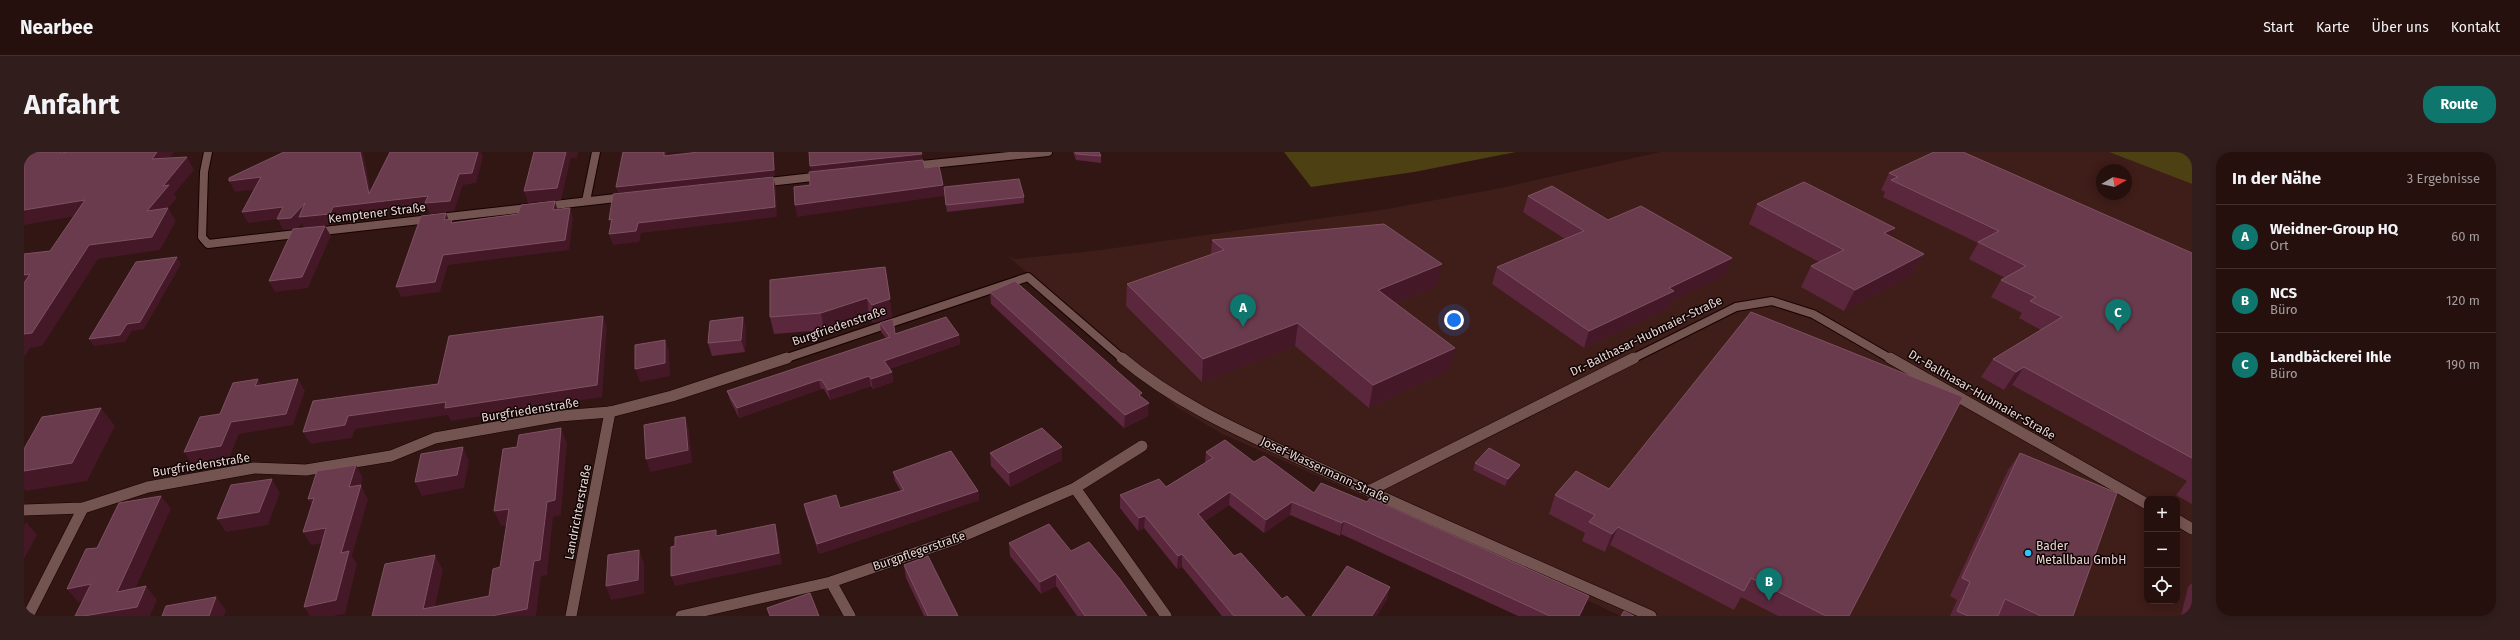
<!DOCTYPE html>
<html lang="de">
<head>
<meta charset="utf-8">
<style>
	:root { --surface:#25100e; --page:#311e1c; --text:#f1f3f6; --muted:#a39d9e; --line:#42302e; --accent:#0f766e }
	body { margin:0; font-family:"Fira Sans",sans-serif; background:var(--page); color:var(--text) }
	.controls { position:absolute; right:12px; bottom:12px; display:grid; overflow:hidden; border-radius:8px; box-shadow:0 2px 10px #0003 }
	.controls button { width:36px; height:36px; display:grid; place-items:center; padding:0; border:0; border-bottom:1px solid var(--line); background:var(--surface); color:var(--text); font:20px sans-serif }
	.compass { position:absolute; left:2072px; top:12px; width:36px; height:36px; border-radius:50%; background:var(--surface); box-shadow:0 2px 10px #0003; rotate:81deg }
	.you { position:absolute; left:1430px; top:168px; width:14px; height:14px; margin:-10px; border:3px solid #fff; border-radius:50%; background:#1a73e8; box-shadow:0 0 0 6px #1a73e833 }
	.badge { display:grid; place-items:center; width:26px; height:26px; border-radius:50%; background:var(--accent); color:#fff; font-size:13px; font-weight:700 }
	.pin { position:absolute; translate:-50% -33px; filter:drop-shadow(0 1px 2px #0008) }
	.pin::after { content:''; position:absolute; top:21px; width:14px; height:12px; background:inherit; clip-path:polygon(0 0,100% 0,50% 100%) }
	.list { margin:0; padding:0; list-style:none }
	h2 { display:flex; justify-content:space-between; align-items:center; height:52px; margin:0; padding:0 16px; font-size:17px }
	h2 small { font-size:13px; font-weight:400; color:var(--muted) }
	.list li { display:grid; grid-template-columns:26px 1fr auto; gap:12px; align-items:center; box-sizing:border-box; height:64px; padding:0 16px; border-top:1px solid var(--line) }
	.list b { display:block; font-size:15px; white-space:nowrap }
	.list p { margin:0; font-size:13px; white-space:nowrap; color:var(--muted) }
	.list em { font-size:13px; font-style:normal; color:var(--muted) }
	.icon { flex:none; width:22px; height:22px; fill:none; stroke:currentColor; stroke-width:2; stroke-linecap:round; stroke-linejoin:round }
	.map { position:relative; flex:none; width:2168px; height:464px; overflow:hidden; border-radius:16px }
	header { display:flex; align-items:center; gap:24px; box-sizing:border-box; height:56px; padding:0 20px; background:var(--surface); border-bottom:1px solid var(--line) }
	header strong { font-size:19px }
	nav { display:flex; gap:22px; margin-inline-start:auto; font-size:14px }
	.intro { display:flex; align-items:center; justify-content:space-between; box-sizing:border-box; height:96px; padding:0 24px }
	h1 { margin:0; font-size:28px }
	.button { padding:10px 18px; border-radius:16px; background:var(--accent); color:#fff; font-size:14px; font-weight:700 }
	main { display:flex; gap:24px; padding:0 24px }
	aside { flex:1; background:var(--surface); border-radius:16px; box-shadow:0 2px 10px #0003 }
	.map>svg:first-child { display:block }
	.built { fill:#3f1d19; fill-rule:evenodd }
	.green { fill:#4d4013 }
	.lines { fill:none; stroke-linecap:round; stroke-linejoin:round }
	.street-far1-casing { stroke:#170202; stroke-width:10 }
	.street-casing { stroke:#170202; stroke-width:12 }
	.street-far1 { stroke:#745450; stroke-width:8 }
	.street { stroke:#745450; stroke-width:11 }
	.wall { fill:#5b273d }
	.shaded-wall { fill:#441826 }
	.building { fill:#6a3a4d; stroke:#7e5262 }
	.poi-dot { fill:#29c8ff; stroke:#110605; stroke-width:1.5 }
	.labels { text-anchor:middle; dominant-baseline:central; stroke-width:3; stroke-linejoin:round; paint-order:stroke }
	.street-label { font-size:12px; fill:#e9d6d3; stroke:#110605 }
	.poi-label { font-size:12px; fill:#e9d6d3; stroke:#110605; text-anchor:start }
</style>
</head>
<body>
<header>
<strong>Nearbee</strong>
<nav><a>Start</a><a>Karte</a><a>Über uns</a><a>Kontakt</a></nav>
</header>
<div class="intro"><h1>Anfahrt</h1><a class="button">Route</a></div>
<main>
<div class="map">
<svg width="2168" height="464" viewBox="0 0 2168 464">
	<rect width="100%" height="100%" fill="#311613"/>
	<path class="built" d="M1636,0H2085L2168,32V464H1597L1330,340L1198,282L1153,255L984,104L991,107L1077,98L1357,58L1477,36ZM2078,18H2102V42H2078ZM2123,347H2153V449H2123Z"/>
	<g class="green">
		<path d="M1260,0H1492L1390,20L1287,35Z"/>
		<path d="M2085,0H2168V32Z"/>
	</g>
	<g class="lines">
		<g class="street-far1-casing">
			<g id="street-far1">
				<path d="M184,0L180,20L178,85L184,92L601,45"/>
				<path d="M888,14L1024,0"/>
				<path d="M736,31L798,24"/>
				<path d="M562,49L572,0"/>
				<path d="M760,207L1004,125L1099,207"/>
				<path d="M1608,207L1712,155L1748,149L1789,162L1867,207"/>
			</g>
		</g>
		<g class="street-casing">
			<g id="street">
				<path d="M1098,206C1156,255 1227,284 1295,316C1405,367 1516,415 1627,464"/>
				<path d="M1866,206L2123,352"/>
				<path d="M1051,336L1142,464"/>
				<path d="M1345,339L1610,206"/>
				<path d="M0,358L59,356L124,335L230,316L282,318L367,304L411,286L535,264L586,260L648,244L763,206"/>
				<path d="M2153,368L2168,377"/>
				<path d="M807,430L826,464"/>
				<path d="M4,464L59,356"/>
				<path d="M547,464L586,260"/>
				<path d="M657,464L807,430L932,387L1051,336L1118,294"/>
			</g>
		</g>
		<use href="#street-far1" class="street-far1"/>
		<use href="#street" class="street"/>
	</g>
	<g class="wall">
		<path d="M1049,0H1075L1077,4V11L1052,8Z"/>
		<path d="M1865,21L2168,101V352L2152,343L2163,329L1988,233L1980,238L1957,225L1969,207L2017,178L1995,166L1998,161L1967,145L1977,128L1981,126L1945,107L1954,91L1859,45L1861,40L1857,38Z"/>
		<path d="M920,35L1000,45V51L923,60Z"/>
		<path d="M1504,44L1584,68L1701,123L1646,150L1644,156L1560,196L1468,132L1473,115L1541,87L1499,60Z"/>
		<path d="M1733,52L1866,85L1900,102L1888,123L1820,159L1777,135L1787,114L1795,110L1725,72Z"/>
		<path d="M1188,88L1413,134L1372,151L1425,218L1345,256L1271,194L1178,230L1102,154L1103,132L1187,102Z"/>
		<path d="M861,115L868,165L850,171L845,164L800,178L750,182L746,165Z"/>
		<path d="M966,140L1118,245L1124,264L1100,276L967,152Z"/>
		<path d="M719,165L722,178L721,200L688,204L684,191Z"/>
		<path d="M856,171L871,182L935,183L936,192L865,217L868,220L869,230L849,237L847,234L806,248L800,237H797L715,266L706,248L703,239L862,186L857,180Z"/>
		<path d="M1182,300L1230,310L1290,341L1560,456L1556,464H1494L1317,382L1316,384L1266,363L1240,381L1205,353L1180,370L1210,404L1258,447L1281,464H1198L1158,415L1153,417L1120,376L1114,379L1096,356V343L1142,335L1181,311Z"/>
		<path d="M966,301L1038,308L986,335L967,314Z"/>
		<path d="M1996,301L2049,464H1926L1933,448L1926,444L1984,318Z"/>
		<path d="M1451,311L1496,313L1494,320L1481,334L1449,318Z"/>
		<path d="M869,320L954,339L955,348L795,402L782,362L780,352L816,356L877,339L871,329Z"/>
		<path d="M1531,343L1825,464H1754L1717,445L1710,458L1586,393L1581,400L1558,389L1561,381L1525,362Z"/>
		<path d="M985,391L1047,399L1123,464H1053L1032,434L1017,442L986,404Z"/>
		<path d="M880,413L934,464H900L882,426Z"/>
		<path d="M2168,431V464H2157L2164,435Z"/>
	</g>
	<g class="shaded-wall">
		<path d="M133,0H150L136,20L128,7Z"/>
		<path d="M336,0H339L349,50L404,44L435,22L454,0H457L459,5L452,31L439,33L430,59L406,62L403,55L315,65L312,72L280,76L278,71L273,77L259,78L254,67L224,71L218,60L281,51L309,55L345,42Z"/>
		<path d="M542,0H554L553,6H547L537,48L504,51L500,39Z"/>
		<path d="M640,0H643L642,10L640,4Z"/>
		<path d="M749,0H750L751,24L594,41L592,35Z"/>
		<path d="M898,2V8L787,20L786,14Z"/>
		<path d="M163,5L170,18L150,42L153,46L144,56L152,69L136,98L74,107L18,194L6,196L0,205V182L65,93L139,34Z"/>
		<path d="M237,25L243,36L211,40L205,29Z"/>
		<path d="M749,25L752,36L753,65L617,81L615,90L589,93L585,82L614,71Z"/>
		<path d="M919,33L920,44L773,65L771,53Z"/>
		<path d="M61,48L70,61L0,73V58Z"/>
		<path d="M531,49L534,59L529,58Z"/>
		<path d="M546,56L549,66L545,98L424,113L416,140L377,145L372,135L419,103Z"/>
		<path d="M422,61L426,71L420,68Z"/>
		<path d="M588,67V79L585,68Z"/>
		<path d="M301,74L307,84L284,136L251,140L245,129Z"/>
		<path d="M1871,76L1861,96L1860,81Z"/>
		<path d="M1900,102L1888,123L1820,159L1831,138Z"/>
		<path d="M153,105L157,112L120,177L108,179L101,190L70,194L65,187L103,172Z"/>
		<path d="M1708,106L1701,123L1646,150L1644,156L1560,196L1565,179L1645,136Z"/>
		<path d="M1418,112L1413,134L1350,160L1354,138Z"/>
		<path d="M6,122L0,138V123Z"/>
		<path d="M843,146L845,164L800,178L797,161Z"/>
		<path d="M866,147L868,165L850,171L848,153Z"/>
		<path d="M579,164L583,176L578,245L427,269L424,263L331,277L328,286L286,292L279,280L324,264L422,250Z"/>
		<path d="M719,165L722,178L721,200L717,188Z"/>
		<path d="M1274,171L1271,194L1178,230L1179,207Z"/>
		<path d="M935,183L936,192L861,218L860,209Z"/>
		<path d="M641,188L645,200L646,224L616,230L611,217Z"/>
		<path d="M1431,196L1425,218L1345,256L1349,233Z"/>
		<path d="M2000,215L1988,233L1980,238L1992,220Z"/>
		<path d="M868,220L869,230L849,237L847,227Z"/>
		<path d="M845,224L847,234L806,248L804,238Z"/>
		<path d="M234,227L241,239L231,234Z"/>
		<path d="M274,227L281,239L269,273L215,282L205,306L168,312L160,300L207,270Z"/>
		<path d="M795,228L797,237L715,266L713,256Z"/>
		<path d="M1125,251L1124,264L1100,276L1101,263Z"/>
		<path d="M77,256L91,274L63,329L2,339L0,337V319Z"/>
		<path d="M661,265L665,278L668,311L626,320L622,307Z"/>
		<path d="M537,276L543,291L537,363L529,365L523,423L517,424L512,464H467L510,409L523,350Z"/>
		<path d="M439,295L445,309L440,336L398,344L391,330Z"/>
		<path d="M1038,295V308L986,335L985,321Z"/>
		<path d="M332,313L339,326L337,334L344,347L328,404L333,412L321,462L309,464H286L280,455L317,401L325,335Z"/>
		<path d="M1496,313L1494,320L1481,334L1484,327Z"/>
		<path d="M248,327L256,341L244,373L202,380L193,367Z"/>
		<path d="M954,339L955,348L795,402L793,392Z"/>
		<path d="M1206,340L1205,353L1173,375L1174,362Z"/>
		<path d="M137,344L147,357L104,453L93,440Z"/>
		<path d="M290,346L292,360L284,347Z"/>
		<path d="M1268,350L1266,363L1240,381L1242,368Z"/>
		<path d="M485,357L493,372L477,374L470,359Z"/>
		<path d="M1121,364L1120,376L1114,379L1115,366Z"/>
		<path d="M1320,369L1317,382L1316,384L1318,371Z"/>
		<path d="M2,370L13,383L0,407V373Z"/>
		<path d="M751,372L754,383L758,412L651,434L647,424Z"/>
		<path d="M1594,375L1586,393L1581,400L1588,382Z"/>
		<path d="M302,376L311,389L287,393L279,380Z"/>
		<path d="M615,398L620,411V442L587,448L582,434Z"/>
		<path d="M1158,402V415L1153,417L1154,404Z"/>
		<path d="M411,403L419,418L409,464L399,457Z"/>
		<path d="M1032,422V434L1017,442L1016,430Z"/>
		<path d="M67,432L78,446L54,450L43,437Z"/>
		<path d="M122,434L133,448L126,464H60Z"/>
		<path d="M1366,435L1363,448L1353,464H1348Z"/>
		<path d="M1565,444L1556,464H1555Z"/>
		<path d="M192,445L202,458L200,464H185Z"/>
	</g>
	<g class="building">
		<path d="M0,0H37L36,1L45,0H133L128,7L163,5L139,34L145,33L123,59L144,56L128,85L65,93L8,181L0,182V131L6,122L0,123V102L26,99L61,48L0,58Z"/>
		<path d="M260,0H336L345,42L366,0H454L448,21L435,22L426,49L401,51L404,44L309,55L306,62L275,65L281,51L267,66L253,67L259,55L218,60L237,25L205,29V26Z"/>
		<path d="M510,0H542L533,36L500,39Z"/>
		<path d="M599,0H640V4L675,0H749L750,18L592,35Z"/>
		<path d="M785,0H897L898,2L786,14Z"/>
		<path d="M1051,0H1075L1077,4L1052,2Z"/>
		<path d="M1910,0H1939L2168,101V306L2000,215L1992,220L1969,207L2038,165L2006,149L2012,145L1977,128L2002,114L1954,90L1975,79L1867,28L1874,25L1865,21Z"/>
		<path d="M899,8L901,16L915,14L919,33L771,53L770,35L786,33L785,20Z"/>
		<path d="M749,25L751,55L614,71L612,79L585,82L588,67L585,68L589,42Z"/>
		<path d="M995,27L1000,45L922,53L920,35Z"/>
		<path d="M1780,30L1871,76L1860,81L1900,102L1831,138L1787,114L1820,98L1733,52Z"/>
		<path d="M1528,34L1584,68L1617,54L1708,106L1645,136L1650,139L1565,179L1473,115L1560,79L1504,44Z"/>
		<path d="M531,49L529,58L546,56L541,88L419,103L411,130L372,135L397,64L422,61L420,68L428,67L427,71L494,62L497,53Z"/>
		<path d="M1360,72L1418,112L1354,138L1431,196L1349,233L1274,171L1179,207L1103,132L1200,98L1188,88Z"/>
		<path d="M301,74L278,125L245,129L269,77Z"/>
		<path d="M153,105L116,170L103,172L96,183L65,187L112,110Z"/>
		<path d="M861,115L866,147L848,153L843,146L797,161L746,165V128Z"/>
		<path d="M991,129L1118,241L1115,243L1125,251L1101,263L966,140Z"/>
		<path d="M1727,160L1939,245L1825,464H1802L1727,426L1720,439L1594,375L1588,382L1565,370L1571,363L1531,343L1552,319L1585,337Z"/>
		<path d="M579,164L573,233L421,256L422,250L324,264L321,273L279,280L289,249L414,232L425,184Z"/>
		<path d="M719,165L717,188L684,191L686,169Z"/>
		<path d="M922,165L935,183L860,209L868,220L847,227L845,224L804,238L798,228H795L713,256L703,239L866,185L856,171L869,167L871,182Z"/>
		<path d="M641,188V211L611,217V193Z"/>
		<path d="M234,227L231,234L274,227L262,262L207,270L197,294L160,300L176,265L196,262L209,231Z"/>
		<path d="M77,256L48,311L0,319V297L18,265Z"/>
		<path d="M661,265L664,298L622,307L620,273Z"/>
		<path d="M537,276L531,348L523,350L516,408L510,409L503,457L467,464H348L361,412L411,403L399,457L465,444L469,417L476,415L485,357L470,359L479,297L493,295L495,283Z"/>
		<path d="M1018,276L1038,295L985,321L966,301Z"/>
		<path d="M1201,288L1230,310L1240,304L1290,341L1297,331L1343,350L1346,346L1565,444L1555,464H1526L1320,369L1318,371L1268,350L1242,368L1206,340L1174,362L1210,404L1217,401L1258,447L1263,444L1281,464H1210L1158,402L1154,404L1121,364L1115,366L1096,343L1135,327L1142,335L1189,306L1182,300Z"/>
		<path d="M439,295L433,323L391,330L397,302Z"/>
		<path d="M1465,296L1496,313L1484,327L1451,311Z"/>
		<path d="M927,299L954,339L793,392L780,352L812,343L816,356L880,338L869,320Z"/>
		<path d="M1996,301L2093,341L2049,464H2015V463L1981,447L1974,464H1944L1933,459L1946,430L1938,426Z"/>
		<path d="M332,313L325,335L337,333L317,401L325,399L312,448L280,455L302,376L279,380L290,346L284,347L293,319Z"/>
		<path d="M248,327L235,360L193,367L207,333Z"/>
		<path d="M137,344L93,440L122,434L113,455L60,464H51L67,432L43,437L62,397L73,396L95,351Z"/>
		<path d="M751,372L755,401L647,424V395L651,394V385L692,378V384Z"/>
		<path d="M1025,372L1047,399L1065,390L1095,426L1123,464H1061L1032,422L1016,430L985,391Z"/>
		<path d="M615,398L614,428L582,434L584,403Z"/>
		<path d="M904,404L934,464H904L880,413Z"/>
		<path d="M1323,414L1366,435L1348,464H1288Z"/>
		<path d="M786,441L795,464H746L743,456Z"/>
		<path d="M192,445L185,464H138L142,454Z"/>
		<path d="M1600,459L1610,464H1597Z"/>
	</g>
	<circle class="poi-dot" cx="2004" cy="401" r="4"/>
	<g class="labels">
		<g class="street-label">
			<text transform="translate(353 61) rotate(-7)">Kemptener Straße</text>
			<text transform="translate(815 174) rotate(-19)">Burgfriedenstraße</text>
			<text transform="translate(1622 184) rotate(-26)">Dr.-Balthasar-Hubmaier-Straße</text>
			<text transform="translate(1958 243) rotate(30)">Dr.-Balthasar-Hubmaier-Straße</text>
			<text transform="translate(506 258) rotate(-9)">Burgfriedenstraße</text>
			<text transform="translate(177 313) rotate(-9)">Burgfriedenstraße</text>
			<text transform="translate(1301 318) rotate(25)">Josef-Wassermann-Straße</text>
			<text transform="translate(554 360) rotate(-79)">Landrichterstraße</text>
			<text transform="translate(895 399) rotate(-19)">Burgpflegerstraße</text>
		</g>
		<g class="poi-label">
			<text x="2012" y="394">Bader<tspan x="2012" dy="14">Metallbau GmbH</tspan></text>
		</g>
	</g>
</svg>
<div class="controls">
<button>+</button>
<button>−</button>
<button><svg class="icon" aria-label="locate" viewBox="0 0 24 24"><circle cx="12" cy="12" r="6"/><path d="M12 2v4M12 18v4M2 12h4M18 12h4"/></svg></button>
</div>
<svg class="compass" viewBox="-18 -18 36 36"><path d="M0-13l5 13h-10z" fill="#e53935"/><path d="M0 13l5-13h-10z" fill="#a39d9e"/></svg>
<div class="you"></div>
<div class="pin badge" style="left:1219px;top:175px">A</div>
<div class="pin badge" style="left:1745px;top:449px">B</div>
<div class="pin badge" style="left:2094px;top:180px">C</div>
</div>
<aside>
<h2>In der Nähe<small>3 Ergebnisse</small></h2>
<ul class="list">
<li><span class="badge">A</span><div><b>Weidner-Group HQ</b><p>Ort</p></div><em>60 m</em></li>
<li><span class="badge">B</span><div><b>NCS</b><p>Büro</p></div><em>120 m</em></li>
<li><span class="badge">C</span><div><b>Landbäckerei Ihle</b><p>Büro</p></div><em>190 m</em></li>
</ul>
</aside>
</main>
</body>
</html>
